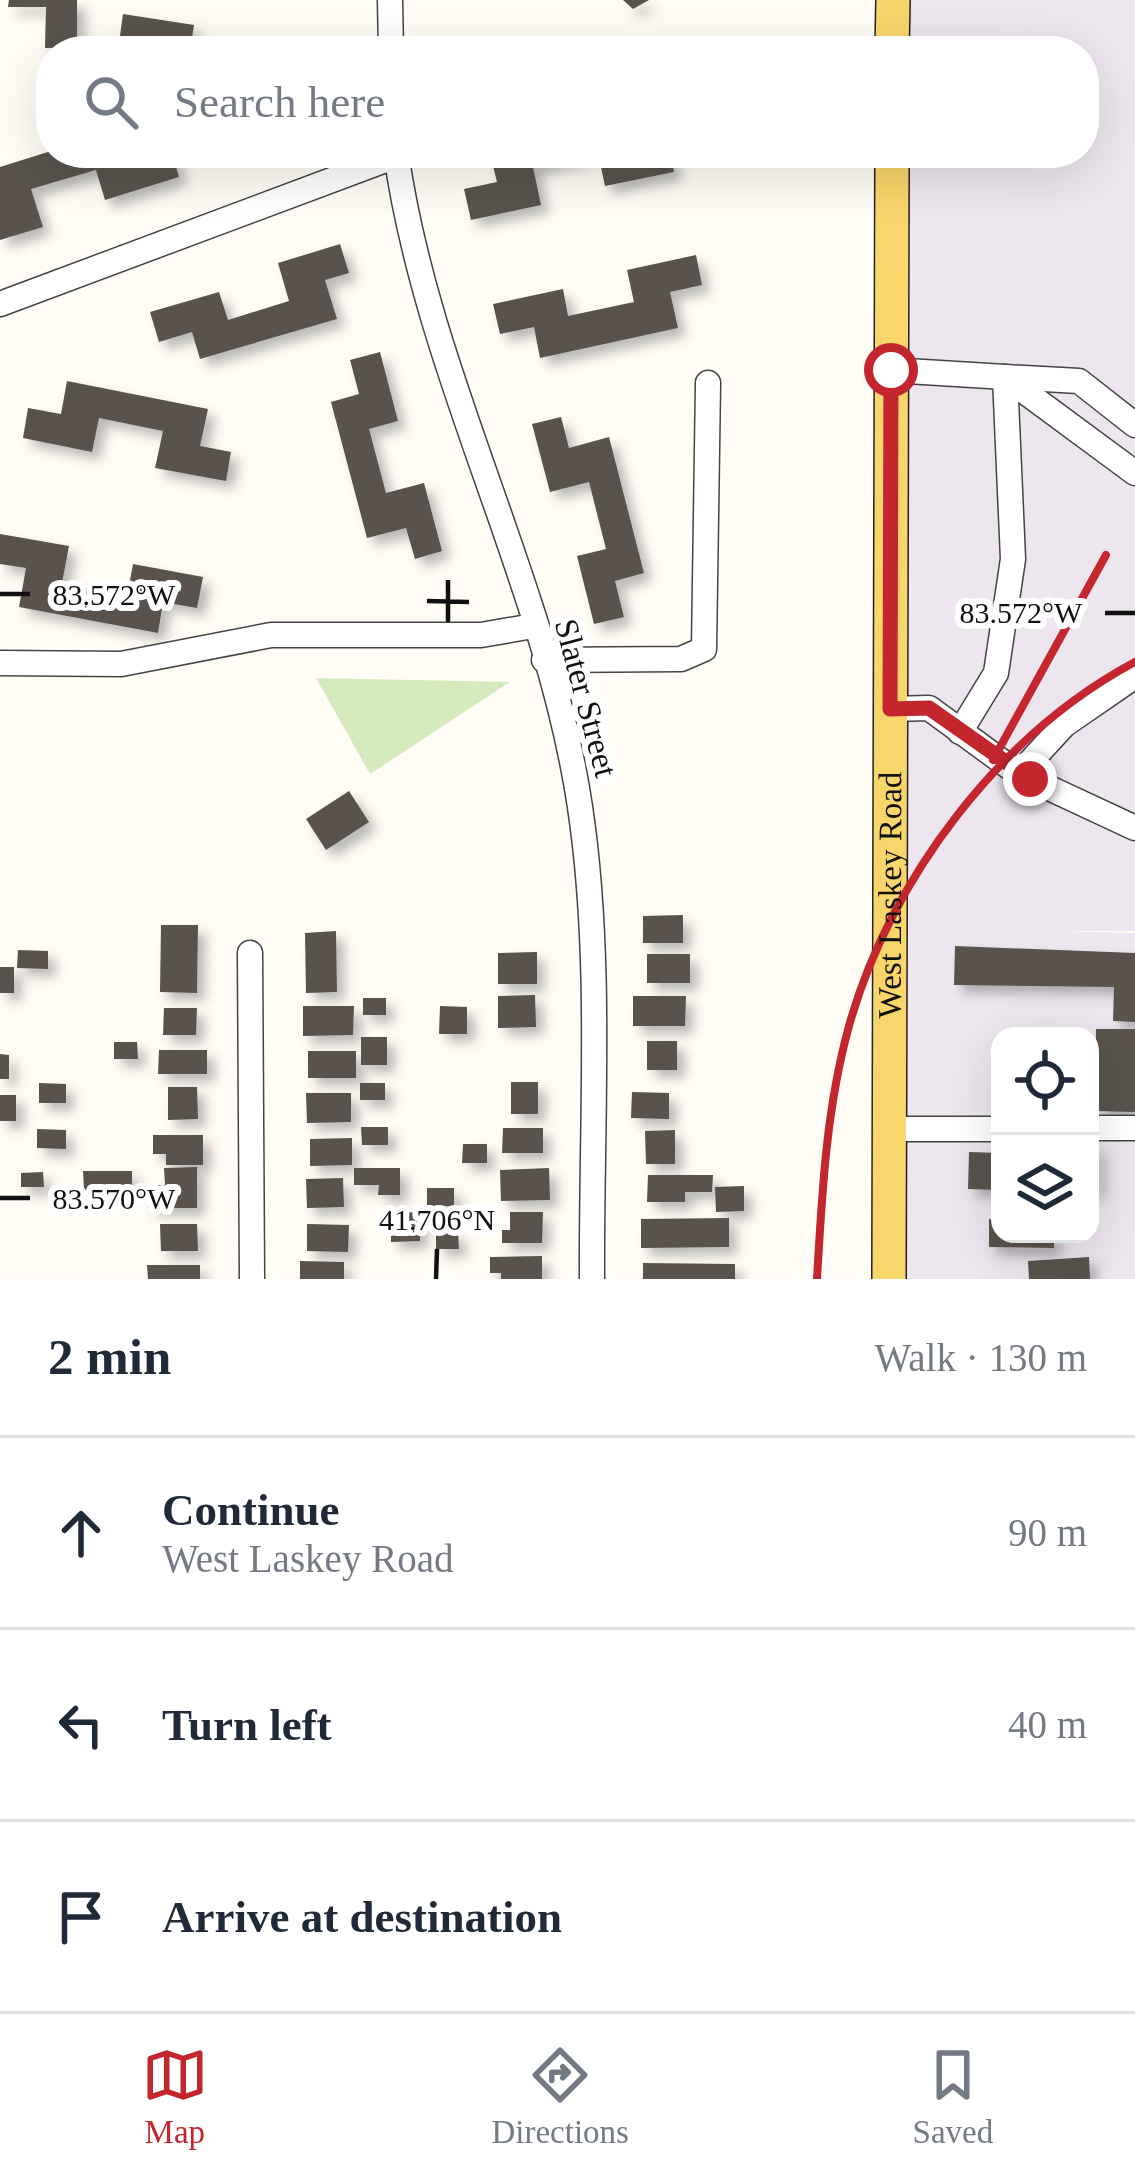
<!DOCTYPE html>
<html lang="en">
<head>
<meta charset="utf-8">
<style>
	:root { --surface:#fff; --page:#f6f6f7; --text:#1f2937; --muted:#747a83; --line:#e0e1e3; --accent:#c4262e }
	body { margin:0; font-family:"Times New Roman",serif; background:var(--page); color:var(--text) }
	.controls { position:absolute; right:36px; bottom:36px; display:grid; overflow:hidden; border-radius:24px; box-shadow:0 12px 48px #0002 }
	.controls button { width:108px; height:108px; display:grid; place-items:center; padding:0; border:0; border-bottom:3px solid var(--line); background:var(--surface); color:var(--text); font:60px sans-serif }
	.stop { position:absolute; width:36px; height:36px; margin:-27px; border:9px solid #c4262e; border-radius:50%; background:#fff }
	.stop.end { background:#c4262e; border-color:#fff; box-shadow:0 3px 12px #0008 }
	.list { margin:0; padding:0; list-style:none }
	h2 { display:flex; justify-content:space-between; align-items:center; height:156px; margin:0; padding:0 48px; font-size:51px }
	h2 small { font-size:39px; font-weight:400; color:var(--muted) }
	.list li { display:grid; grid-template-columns:78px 1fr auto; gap:36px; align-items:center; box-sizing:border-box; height:192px; padding:0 48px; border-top:3px solid var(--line) }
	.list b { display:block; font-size:45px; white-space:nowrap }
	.list p { margin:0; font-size:39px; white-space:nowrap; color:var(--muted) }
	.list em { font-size:39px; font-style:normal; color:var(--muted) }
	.icon { flex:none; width:66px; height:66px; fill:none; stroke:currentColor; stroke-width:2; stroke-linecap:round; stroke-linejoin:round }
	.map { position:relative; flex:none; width:1135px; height:1279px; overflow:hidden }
	.search { position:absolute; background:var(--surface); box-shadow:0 12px 48px #0002; left:36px; right:36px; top:36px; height:132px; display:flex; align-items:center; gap:30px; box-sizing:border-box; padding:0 42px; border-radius:48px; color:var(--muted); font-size:45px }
	.sheet { height:732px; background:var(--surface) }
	nav { display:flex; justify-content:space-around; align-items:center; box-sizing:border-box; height:168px; border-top:3px solid var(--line); background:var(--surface); font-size:33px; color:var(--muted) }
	nav a { display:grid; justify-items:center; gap:6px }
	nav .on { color:var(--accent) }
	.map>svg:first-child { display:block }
	.industrial { fill:#eee6ef; fill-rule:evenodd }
	.green { fill:#d5ebbd }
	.building { fill:#5a524d; filter:url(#shadow) }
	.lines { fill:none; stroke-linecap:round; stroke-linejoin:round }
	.minor-casing { stroke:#444; stroke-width:27 }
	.major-casing { stroke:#222; stroke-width:36 }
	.minor { stroke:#fff; stroke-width:24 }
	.major { stroke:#f9d66b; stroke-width:33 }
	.rail { stroke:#c4262e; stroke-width:8 }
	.route { stroke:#c4262e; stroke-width:15 }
	.ticks { fill:none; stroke:#111; stroke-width:4.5 }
	.labels { text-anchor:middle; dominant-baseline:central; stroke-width:12; stroke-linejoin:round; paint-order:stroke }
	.street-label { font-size:33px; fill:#111; stroke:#fff }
	.ticks-label { font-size:30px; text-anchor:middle; fill:#111; stroke:#fff; stroke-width:12; stroke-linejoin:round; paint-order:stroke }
</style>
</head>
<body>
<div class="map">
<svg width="1135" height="1279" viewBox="0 0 1135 1279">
	<defs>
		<filter id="shadow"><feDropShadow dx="8" dy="8" stdDeviation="6" flood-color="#0004"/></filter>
	</defs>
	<rect width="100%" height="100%" fill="#fffdf5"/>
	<path class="industrial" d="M892,0H1135V931H1057L1135,933V1279H885L892,153H1084V51H892ZM1000,1036H1090V1234H1000Z"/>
	<path class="green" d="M316,678L510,682L370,774Z"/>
	<g class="building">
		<path d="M9,0H77V48H45L46,7H8Z"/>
		<path d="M623,0H649L633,9Z"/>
		<path d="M123,14L194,25L190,51L119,43Z"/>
		<path d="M259,38L328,48V51H257Z"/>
		<path d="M51,151L128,153L130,158L172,153L179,177L105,200L96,170L31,189L43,227L0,240V167Z"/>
		<path d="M490,153H589V155L533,167L541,205L471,220L464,189L497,182Z"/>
		<path d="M598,153H670L674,172L605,186Z"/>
		<path d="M340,244L349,273L325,280L337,319L200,359L192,332L159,342L150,312L219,292L228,320L289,301L278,263Z"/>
		<path d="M696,255L702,285L670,292L678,328L540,358L534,327L500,334L493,304L563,289L568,316L634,302L627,270Z"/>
		<path d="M380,352L398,421L369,429L386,493L424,483L442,551L415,559L406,528L367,538L331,402L359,394L350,360Z"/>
		<path d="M67,381L208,409L200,446L231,452L226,481L155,468L163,431L99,418L92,452L23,438L28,408L61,414Z"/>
		<path d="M561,417L569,448L609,437L644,573L615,581L624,617L594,624L577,556L606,549L589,482L550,492L532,424Z"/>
		<path d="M0,534L69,546L62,583L127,596L133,564L203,577L197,608L163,602L158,633L19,607L26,568L0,564Z"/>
		<path d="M349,791L369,822L326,850L306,819Z"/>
		<path d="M683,915V943H643V916Z"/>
		<path d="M161,925H198L197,993L160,992Z"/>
		<path d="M336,931L337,992L306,993L305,933Z"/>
		<path d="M955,946L1135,953V1022L1113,1021L1114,987L954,985Z"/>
		<path d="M18,950L48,951V969L17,968Z"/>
		<path d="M537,952V984H498V953Z"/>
		<rect x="647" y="954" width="43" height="29"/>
		<rect x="0" y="967" width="14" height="26"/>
		<path d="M535,995L536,1027L498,1028V996Z"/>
		<path d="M633,996H686L685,1026H633Z"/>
		<rect x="363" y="998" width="23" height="17"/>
		<path d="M303,1006H354L353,1035L303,1036Z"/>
		<path d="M440,1006L467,1007V1034H439Z"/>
		<path d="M164,1008H197L196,1035H163Z"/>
		<path d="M1096,1029H1135V1112L1095,1111Z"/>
		<rect x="361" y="1037" width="26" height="28"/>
		<rect x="647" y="1041" width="30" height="29"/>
		<path d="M114,1042H137L138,1059H114Z"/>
		<path d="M159,1050H207V1074H158Z"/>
		<rect x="308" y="1051" width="48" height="27"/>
		<path d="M0,1054L9,1055V1079H0Z"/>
		<rect x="511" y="1082" width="27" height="32"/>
		<path d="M39,1083L66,1084V1103H39Z"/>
		<rect x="360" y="1083" width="25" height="17"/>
		<path d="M168,1087H197L198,1119L168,1120Z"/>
		<path d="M632,1092L669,1093V1119L631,1118Z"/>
		<path d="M306,1093H351V1122L307,1123Z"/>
		<rect x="0" y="1095" width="16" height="26"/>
		<path d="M361,1127H388V1145H362Z"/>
		<path d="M503,1128H543V1153H502Z"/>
		<path d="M37,1129L66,1130V1149L37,1148Z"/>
		<path d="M675,1130V1164H646L645,1131Z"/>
		<path d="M153,1135H203V1165H166V1154H153Z"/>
		<path d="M352,1138V1165L310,1166V1139Z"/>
		<path d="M463,1144H487V1163H462Z"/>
		<path d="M1090,1145H1098L1097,1191H1090Z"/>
		<path d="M969,1152L1000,1153V1190L968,1189Z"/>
		<path d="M197,1167V1208H148V1185H165L164,1168Z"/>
		<path d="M354,1168H400V1195H378L379,1185H354Z"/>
		<path d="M549,1168L550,1200L501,1201L500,1170Z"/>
		<path d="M83,1171H132V1189L84,1190Z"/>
		<path d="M43,1172L44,1187H21V1173Z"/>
		<path d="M648,1175H713L712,1192H685V1202H647Z"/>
		<path d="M343,1178L344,1207L307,1208L306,1179Z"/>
		<path d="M744,1186V1211L716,1212L715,1187Z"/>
		<rect x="427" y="1188" width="27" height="18"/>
		<path d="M420,1212V1241L391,1242V1213Z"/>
		<path d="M510,1212H543L542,1243H502V1230H510Z"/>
		<path d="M729,1218V1247L641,1248V1219Z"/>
		<path d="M989,1219L1000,1220V1234H1054V1248L989,1247Z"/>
		<path d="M160,1224H197L198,1251H161Z"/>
		<path d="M307,1224L349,1225L348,1252L307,1251Z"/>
		<path d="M436,1232H458L459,1249H436Z"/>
		<path d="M542,1256V1279H501V1273H490V1257Z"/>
		<path d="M1089,1257L1090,1279H1029L1028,1261Z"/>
		<path d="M300,1261L344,1262V1279H300Z"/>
		<path d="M643,1263L735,1264V1279H643Z"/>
		<path d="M147,1265H200V1279H148Z"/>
	</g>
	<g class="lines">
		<g class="minor-casing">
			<g id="minor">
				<path d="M390,0L391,51"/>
				<path d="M396,153C428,379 547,584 580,807C603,959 591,1126 592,1279"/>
				<path d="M0,304L396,156"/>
				<path d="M891,370L1005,377L1135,473"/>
				<path d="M544,660L681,659L704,649L708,383"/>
				<path d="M0,663L121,664L271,635H481L533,626"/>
				<path d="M890,709L929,708L1019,774L1064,725L1135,676"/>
				<path d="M960,732L996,673L1013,559L1005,377L1079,381L1135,425"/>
				<path d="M1019,774L1135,828"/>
				<path d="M250,953L252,1279"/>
				<path d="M1090,1128H1135"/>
				<path d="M890,1129H1000"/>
			</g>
		</g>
		<g class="major-casing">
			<g id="major">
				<path d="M892,51L893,0"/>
				<path id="s1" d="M889,1279L892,153"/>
			</g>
		</g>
		<use href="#minor" class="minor"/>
		<use href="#major" class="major"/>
		<g class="rail">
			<path d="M993,760L1106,555"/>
			<path d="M817,1279C822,1194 826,1109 849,1026C890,879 1000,734 1135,662"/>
		</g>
	</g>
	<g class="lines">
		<path class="route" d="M891,370L890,709L929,708L1030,779"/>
	</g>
	<path class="ticks" d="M0,594H30M427,601L469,602M1105,613H1135M448,622V580M0,1198H30M436,1279L437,1249"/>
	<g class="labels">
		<g class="street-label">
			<text transform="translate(586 698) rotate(75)">Slater Street</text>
			<text stroke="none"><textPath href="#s1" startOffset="384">West Laskey Road</textPath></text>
		</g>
	</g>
	<g class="ticks-label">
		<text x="114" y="605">83.572°W</text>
		<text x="1021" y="623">83.572°W</text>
		<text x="114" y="1209">83.570°W</text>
		<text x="437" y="1230">41.706°N</text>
	</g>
</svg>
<div class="controls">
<button><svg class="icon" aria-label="locate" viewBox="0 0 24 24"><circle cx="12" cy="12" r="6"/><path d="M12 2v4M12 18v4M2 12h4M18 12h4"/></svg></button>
<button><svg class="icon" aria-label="layers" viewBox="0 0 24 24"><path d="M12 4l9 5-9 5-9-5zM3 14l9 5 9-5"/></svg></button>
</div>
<div class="stop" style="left:891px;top:370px"></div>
<div class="stop end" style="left:1030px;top:779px"></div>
<div class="search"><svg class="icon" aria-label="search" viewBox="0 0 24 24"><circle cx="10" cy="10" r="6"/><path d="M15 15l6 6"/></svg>Search here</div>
</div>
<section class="sheet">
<h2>2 min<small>Walk · 130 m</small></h2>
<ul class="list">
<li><svg class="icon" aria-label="ahead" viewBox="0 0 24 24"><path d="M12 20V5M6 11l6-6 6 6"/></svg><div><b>Continue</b><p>West Laskey Road</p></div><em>90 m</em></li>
<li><svg class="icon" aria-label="left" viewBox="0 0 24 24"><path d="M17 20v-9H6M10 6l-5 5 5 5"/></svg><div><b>Turn left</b></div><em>40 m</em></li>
<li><svg class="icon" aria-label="arrive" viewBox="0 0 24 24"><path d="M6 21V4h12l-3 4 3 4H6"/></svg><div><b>Arrive at destination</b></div></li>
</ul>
</section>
<nav>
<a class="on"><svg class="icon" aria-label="map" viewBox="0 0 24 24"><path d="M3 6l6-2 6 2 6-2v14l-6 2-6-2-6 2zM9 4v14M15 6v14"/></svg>Map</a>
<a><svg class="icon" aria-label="directions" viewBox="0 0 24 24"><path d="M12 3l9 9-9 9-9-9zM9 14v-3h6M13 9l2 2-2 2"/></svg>Directions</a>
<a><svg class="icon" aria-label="saved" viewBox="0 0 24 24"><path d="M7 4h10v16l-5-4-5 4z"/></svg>Saved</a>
</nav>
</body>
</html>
